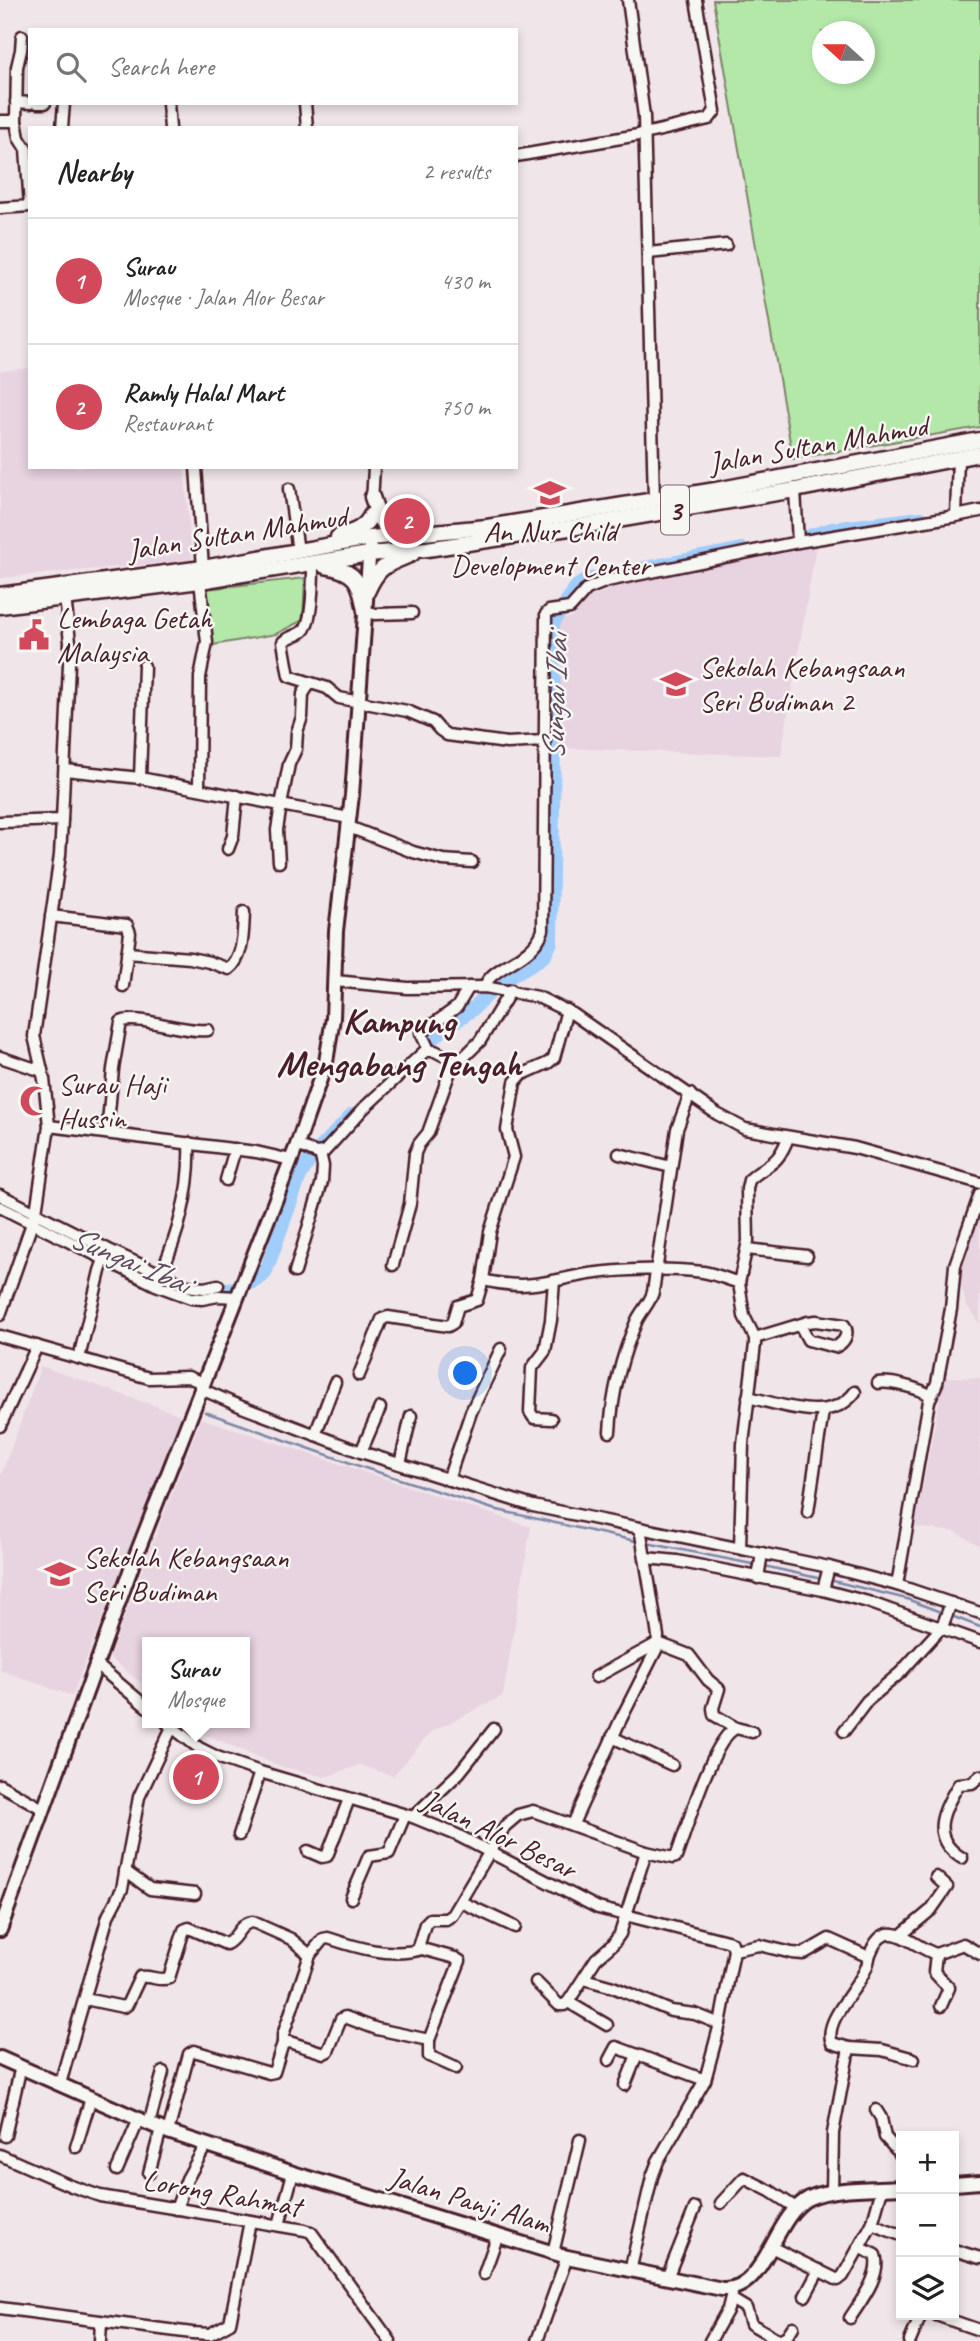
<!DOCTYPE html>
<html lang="en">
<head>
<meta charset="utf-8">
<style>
	:root { --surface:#fff; --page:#f6f6f6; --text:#222; --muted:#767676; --line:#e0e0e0; --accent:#d1495b }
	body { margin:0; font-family:Caveat,sans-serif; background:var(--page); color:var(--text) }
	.controls { position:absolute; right:21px; bottom:21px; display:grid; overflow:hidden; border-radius:0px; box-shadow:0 4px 10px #0003 }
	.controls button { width:63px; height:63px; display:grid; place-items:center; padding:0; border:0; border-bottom:2px solid var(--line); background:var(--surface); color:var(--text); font:35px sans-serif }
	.compass { position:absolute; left:812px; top:21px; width:63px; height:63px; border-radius:50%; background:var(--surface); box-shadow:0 4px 10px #0003; rotate:291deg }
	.you { position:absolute; left:466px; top:1374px; width:24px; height:24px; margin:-18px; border:5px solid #fff; border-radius:50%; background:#1a73e8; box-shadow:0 0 0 10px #1a73e833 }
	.badge { display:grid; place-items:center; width:46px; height:46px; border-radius:50%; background:var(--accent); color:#fff; font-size:23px; font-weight:700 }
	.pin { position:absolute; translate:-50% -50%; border:4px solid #fff; box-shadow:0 2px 7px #0006 }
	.popup { position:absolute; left:142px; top:1637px; width:108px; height:91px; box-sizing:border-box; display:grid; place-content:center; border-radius:0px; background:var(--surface); filter:drop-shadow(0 2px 5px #0005); font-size:23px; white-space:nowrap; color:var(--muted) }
	.popup b { font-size:26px; color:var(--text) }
	.popup::after { content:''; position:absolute; left:50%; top:100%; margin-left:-14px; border:14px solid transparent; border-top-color:var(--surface) }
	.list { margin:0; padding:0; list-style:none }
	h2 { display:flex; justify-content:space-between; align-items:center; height:91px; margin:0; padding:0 28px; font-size:30px }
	h2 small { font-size:23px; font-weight:400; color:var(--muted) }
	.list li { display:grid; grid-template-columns:46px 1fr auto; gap:21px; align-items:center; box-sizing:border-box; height:126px; padding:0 28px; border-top:2px solid var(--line) }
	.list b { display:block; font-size:26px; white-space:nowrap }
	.list p { margin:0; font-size:23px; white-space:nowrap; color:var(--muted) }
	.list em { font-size:23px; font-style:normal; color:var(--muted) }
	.icon { flex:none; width:38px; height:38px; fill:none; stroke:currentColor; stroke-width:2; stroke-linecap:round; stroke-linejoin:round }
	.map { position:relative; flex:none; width:980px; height:2341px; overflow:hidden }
	.search { position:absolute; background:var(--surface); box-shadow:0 4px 10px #0003; left:28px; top:28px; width:490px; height:77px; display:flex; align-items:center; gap:18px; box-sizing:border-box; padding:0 24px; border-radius:0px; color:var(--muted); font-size:26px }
	.panel { position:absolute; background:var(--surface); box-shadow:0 4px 10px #0003; left:28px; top:126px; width:490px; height:343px; border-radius:0px }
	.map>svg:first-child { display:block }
	.built { fill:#e8d3e0 }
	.green { fill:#b3e8a9; stroke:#7e846a; stroke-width:2; fill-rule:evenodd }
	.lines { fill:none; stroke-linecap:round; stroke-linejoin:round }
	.stream { stroke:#7e87a8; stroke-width:2.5 }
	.river { stroke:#a1cdfb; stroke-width:14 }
	.minor-casing { stroke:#4a1f2b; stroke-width:15 }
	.major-casing { stroke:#4a1f2b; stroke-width:18 }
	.highway-casing { stroke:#4a1f2b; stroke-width:19 }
	.minor { stroke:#f6f6f2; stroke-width:10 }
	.major { stroke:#f6f6f2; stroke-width:12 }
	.highway { stroke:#f6f6f2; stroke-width:14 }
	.labels { text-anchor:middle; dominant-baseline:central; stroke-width:5; stroke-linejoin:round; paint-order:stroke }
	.shield { fill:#f6f6f2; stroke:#7e6067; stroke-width:2 }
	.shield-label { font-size:28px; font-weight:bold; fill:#4a1f2b }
	.street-label { font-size:30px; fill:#4a1f2b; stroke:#f6f6f2 }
	.poi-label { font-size:30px; fill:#4a1f2b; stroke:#f6f6f2; text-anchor:start }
	.water-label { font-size:32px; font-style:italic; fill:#604a5f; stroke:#f6f6f2 }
	.district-label { font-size:37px; font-weight:bold; fill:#4a1f2b; stroke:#f6f6f2 }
</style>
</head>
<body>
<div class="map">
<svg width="980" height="2341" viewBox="0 0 980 2341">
	<rect width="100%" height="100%" fill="#f0e6ea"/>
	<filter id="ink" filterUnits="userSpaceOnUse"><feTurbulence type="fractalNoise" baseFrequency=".0143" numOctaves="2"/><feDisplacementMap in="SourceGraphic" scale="14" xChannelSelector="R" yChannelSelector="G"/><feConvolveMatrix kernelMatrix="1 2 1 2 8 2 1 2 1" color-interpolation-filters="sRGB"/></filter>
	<g filter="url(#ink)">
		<g class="built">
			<path d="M30,368V467H184L192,560L0,578V371Z"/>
			<path d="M816,547L781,756L559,748V620L573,617L580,601L633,581Z"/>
			<path d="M980,1211V1325L966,1305L958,1272Z"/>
			<path d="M41,1366L181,1415L72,1696L0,1670V1478Z"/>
			<path d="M944,1377L980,1378V1546L956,1532L915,1527Z"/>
			<path d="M201,1418L531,1527L503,1696L431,1732L393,1776L360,1765L325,1777L283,1767L201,1733L189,1723H245V1642H147V1688L109,1657Z"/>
		</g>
		<g class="green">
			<path d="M713,0H980V427L793,459ZM822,32H864V74H822Z"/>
			<path d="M305,578L303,620L276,634L213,645L206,589Z"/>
		</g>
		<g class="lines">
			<g class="stream">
				<path d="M205,1412L365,1468L493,1509L640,1542"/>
				<path d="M647,1543L757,1565"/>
				<path d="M764,1566L822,1579"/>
				<path d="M829,1580L907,1599L943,1613"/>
				<path d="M949,1615L980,1627"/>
			</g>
			<g class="river">
				<path d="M797,540L832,529L921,518"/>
				<path d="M431,1039L473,1009L501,982L540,959L545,955L551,942L554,739L553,627C554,618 558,615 563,607C574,593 568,589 589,579L742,549"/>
				<path d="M321,1147L352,1115"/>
				<path d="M108,1254C155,1278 189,1305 243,1285C252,1282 261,1280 266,1271L300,1176L311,1158"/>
			</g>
			<g class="minor-casing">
				<g id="minor">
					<path d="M628,0L644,116L654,499"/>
					<path d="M16,102L30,103"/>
					<path d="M37,103H45"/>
					<path d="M168,103L170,128"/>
					<path d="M305,103L307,128"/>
					<path d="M0,121H16"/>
					<path d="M62,128L64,103"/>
					<path d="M516,156L644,134L709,119L715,111L696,0"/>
					<path d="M0,208L30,206L26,149L19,138L16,121L17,67L21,50L22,36"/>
					<path d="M648,253L726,245"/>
					<path d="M196,467L203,568"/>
					<path d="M289,489L298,551"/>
					<path d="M372,502L374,467"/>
					<path d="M956,516L980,511"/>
					<path d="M798,542L956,516L958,458"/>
					<path d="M313,564C313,577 313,623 303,631C297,636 289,636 283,642L289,676L327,688L339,698L407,711L433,722L440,730L447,735L507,743L544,741"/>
					<path d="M365,611L375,614L412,613"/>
					<path d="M65,770L140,778L349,818"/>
					<path d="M140,778L144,666"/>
					<path d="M199,789L200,677L207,642L200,581"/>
					<path d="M0,822L62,820"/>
					<path d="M349,827L413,852L443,860L472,862"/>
					<path d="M228,849L233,836L237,796"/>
					<path d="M279,862L277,830L281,805L289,764L296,749L297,732L302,717L303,694L310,683"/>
					<path d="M51,916L127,925L130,933L123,986"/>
					<path d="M127,953L190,958L209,962L229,969C244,958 243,930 244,912"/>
					<path d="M335,981L408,988L485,987L538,997L573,1014L717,1114L745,1129L855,1148L980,1183"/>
					<path d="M485,987C489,966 533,961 543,930L546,614L549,611L570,608L587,589L607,581L798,542L795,490"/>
					<path d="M429,1050L421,1033L457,1007L469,987"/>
					<path d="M0,1057L42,1071"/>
					<path d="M452,1062L463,1058L480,1041L511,990"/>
					<path d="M49,1126L256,1152L291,1160"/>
					<path d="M107,1133L113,1069L121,1022C137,1014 184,1033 208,1030"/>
					<path d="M297,1145L316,1153L324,1152L364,1108L425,1051H435L450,1059L452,1066L428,1133L419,1144L415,1153L410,1204L393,1265"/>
					<path d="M619,1154L671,1167"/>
					<path d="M226,1180L235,1149"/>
					<path d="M0,1195L109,1250L187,1286L204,1288L218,1285"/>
					<path d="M0,1207L156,1285L191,1298L202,1299L218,1296L237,1297"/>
					<path d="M747,1249L807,1256"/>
					<path d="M295,1272L322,1182L323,1166L320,1153"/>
					<path d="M159,1278C178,1236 191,1189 189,1143"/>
					<path d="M483,1280C529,1291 545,1281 589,1274C621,1269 671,1268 703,1272C715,1274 727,1279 739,1283"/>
					<path d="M0,1315L36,1212L49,1126L44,1079L34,1036L60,855L62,820L70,642L65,597"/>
					<path d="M0,1336L149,1378L188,1377L203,1383"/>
					<path d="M755,1338L808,1322L816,1321L844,1325C850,1334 844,1343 835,1347L808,1340L800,1325"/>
					<path d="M79,1358L100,1271L106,1254"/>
					<path d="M359,1375L382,1319L388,1317L448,1326L453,1323L458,1306L477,1300L483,1280L490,1232L514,1157L507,1130L515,1082L521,1075L548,1063L554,1058L567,1010"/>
					<path d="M878,1383C890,1381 920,1388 931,1396"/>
					<path d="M201,1389L242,1407L361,1452L533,1506L829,1567L897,1585L980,1613"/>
					<path d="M748,1397C781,1404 831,1425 855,1392"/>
					<path d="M551,1419L534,1418L530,1412L532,1368L545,1351L551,1320L554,1281"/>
					<path d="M0,1426L37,1346"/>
					<path d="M610,1432C612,1394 622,1355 637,1320C642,1310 650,1303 653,1292L677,1129L690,1094"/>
					<path d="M315,1435L335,1382"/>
					<path d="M361,1452L380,1408"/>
					<path d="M400,1464L411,1416"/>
					<path d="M448,1480L471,1412L501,1349"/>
					<path d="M808,1512L823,1411"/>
					<path d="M740,1548L743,1444L755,1344V1338L744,1316L739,1283L748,1241L747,1189L749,1180C770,1161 776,1168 788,1138"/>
					<path d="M646,1558L677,1561L823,1590L868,1602L980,1642"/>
					<path d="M758,1578L762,1553"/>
					<path d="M897,1585L929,1401L937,1383L951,1309L955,1265L980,1194"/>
					<path d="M823,1590L829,1567"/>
					<path d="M97,1665L147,1707"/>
					<path d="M596,1677L658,1643L689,1655L708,1680L719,1689L713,1708L714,1715L736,1728"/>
					<path d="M167,1723L199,1748L217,1757L260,1772L413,1817L457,1835L598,1908L727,1941L732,1943L734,1950"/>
					<path d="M844,1731L867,1701L900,1673L942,1627L951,1603"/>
					<path d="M612,1737L672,1765"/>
					<path d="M0,1785L43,1809"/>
					<path d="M413,1817L459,1773L494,1729"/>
					<path d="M573,1824L620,1721L657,1648L658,1636L640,1528"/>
					<path d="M239,1835L260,1772"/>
					<path d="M308,1851L322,1857L327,1856L349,1799"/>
					<path d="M962,1858C929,1838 942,1811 959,1784L972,1783L980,1776"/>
					<path d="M125,1871L150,1889L195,1894"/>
					<path d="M351,1898L369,1856L389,1853L405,1815"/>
					<path d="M461,1902L515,1927"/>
					<path d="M901,1935L931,1910L947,1887L936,1877"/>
					<path d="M734,1950L759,1945L792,1953L803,1954L829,1939L869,1957C868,1982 821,2018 832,2043L849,2048L833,2133L832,2192"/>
					<path d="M936,1954L934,1972L949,1988L941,2006"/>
					<path d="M869,1957C885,1911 910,1946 936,1954L963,1944L980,1954"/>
					<path d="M584,1979L613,1987L671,2011L695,2014L720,2024"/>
					<path d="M536,1982L559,2005H564L568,2002L596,1959L613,1944L620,1934L646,1852"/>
					<path d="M85,1999L123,2007L127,2005L140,1977C151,1975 159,1982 169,1978L184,1930L189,1928L226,1944C238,1939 238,1923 253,1922L291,1939L310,1955"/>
					<path d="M568,2002L607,2025"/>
					<path d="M429,2040V2056L456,2068"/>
					<path d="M283,2043V2035L310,1955L323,1939L328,1938C358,1948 391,1958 422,1949"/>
					<path d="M849,2048L882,2050L914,2059"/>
					<path d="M609,2060L616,2047L705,2080"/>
					<path d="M60,2084L108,1916L122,1889L139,1797L172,1727"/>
					<path d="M625,2085L637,2055"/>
					<path d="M876,2110L881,2118L885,2137L901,2155"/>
					<path d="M149,2124L163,2072"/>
					<path d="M168,2132L189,2054L194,2051L269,2073L274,2072L283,2043L289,2042L324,2053L328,2051L341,2019L345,2017L377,2029L429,2040L460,1961L455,1958L422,1949L419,1944L425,1924L430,1919H446L452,1915L505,1826L518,1815L533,1811L646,1852L673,1858L676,1857C686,1831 713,1737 736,1728L752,1732"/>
					<path d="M5,2136L21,2066"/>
					<path d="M76,2147L91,2098"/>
					<path d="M0,2155L71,2186L100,2196L305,2230L311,2232L390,2341"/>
					<path d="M117,2170L139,2119"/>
					<path d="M149,2173L161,2129"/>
					<path d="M882,2189L872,2224L901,2235"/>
					<path d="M721,2203L744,2178L770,2191L796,2208"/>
					<path d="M176,2209L187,2179L206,2145"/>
					<path d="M279,2225L293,2173"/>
					<path d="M771,2247L838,2280L843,2276L872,2224"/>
					<path d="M954,2250L980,2258"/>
					<path d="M553,2253L580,2140"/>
					<path d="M630,2271L652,2177L658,2161L705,2080L720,2024L734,1950"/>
					<path d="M484,2274L497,2237"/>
					<path d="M667,2278L695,2208"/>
					<path d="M805,2296L819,2270"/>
					<path d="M731,2299L746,2308L751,2324L779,2340L787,2336L793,2327"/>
					<path d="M0,2308L192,2333L210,2334L230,2323L250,2221"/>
					<path d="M936,2315L979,2330"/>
					<path d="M850,2318C860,2302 882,2275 875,2255L859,2247"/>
					<path d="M100,2341L101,2322"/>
					<path d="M537,2341L567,2257"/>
					<path d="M710,2341L728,2309L732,2293"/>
					<path d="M910,2341L921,2315"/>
				</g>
			</g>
			<g class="major-casing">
				<g id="major">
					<path d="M0,1930L133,1563L297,1145L326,1062L333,1018L336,931L352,795L370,545"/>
					<path d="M0,2058L168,2132L293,2173L567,2257L722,2289C767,2292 772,2217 809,2198C832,2187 875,2189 901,2187"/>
					<path d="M954,2184L980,2182"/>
				</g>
			</g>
			<g class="highway-casing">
				<g id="highway">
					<path d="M372,497C379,517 379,528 401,535"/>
					<path d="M338,537C352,532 365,529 371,515"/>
					<path d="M325,566C357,571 360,582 365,611"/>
					<path d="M367,592C379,565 386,565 412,554"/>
					<path d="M0,595L203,568L370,538L487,527L544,518L716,490L980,440"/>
					<path d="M0,606L200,581L369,554L427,549L576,527L795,490L980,454"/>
				</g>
			</g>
			<use href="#minor" class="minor"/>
			<use href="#major" class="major"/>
			<use href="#highway" class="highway"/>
		</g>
	</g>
	<defs>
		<g id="school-bare" transform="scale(2.415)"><path d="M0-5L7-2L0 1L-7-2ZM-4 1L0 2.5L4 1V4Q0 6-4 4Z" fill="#d1495b" stroke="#f6f6f2" stroke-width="2.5" paint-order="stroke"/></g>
		<g id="civic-bare" transform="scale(2.415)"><path d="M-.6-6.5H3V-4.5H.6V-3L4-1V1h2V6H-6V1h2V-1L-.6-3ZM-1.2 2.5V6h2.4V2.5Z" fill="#d1495b" stroke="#f6f6f2" stroke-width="2.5" paint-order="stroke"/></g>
		<g id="mosque-bare" transform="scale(2.415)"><path d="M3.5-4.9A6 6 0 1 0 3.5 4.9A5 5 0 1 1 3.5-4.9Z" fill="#d1495b" stroke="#f6f6f2" stroke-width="2.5" paint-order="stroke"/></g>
	</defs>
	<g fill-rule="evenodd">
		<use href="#school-bare" x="550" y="493"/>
		<use href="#civic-bare" x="34" y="635"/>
		<use href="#school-bare" x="676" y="684"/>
		<use href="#mosque-bare" x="35" y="1101"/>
		<use href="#school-bare" x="60" y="1574"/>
	</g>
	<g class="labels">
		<rect class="shield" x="661" y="485.5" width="28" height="49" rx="5"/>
		<g class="shield-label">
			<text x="675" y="510">3</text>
		</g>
		<g class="street-label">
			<text transform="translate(818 444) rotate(-10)">Jalan Sultan Mahmud</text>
			<text transform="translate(237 533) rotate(-9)">Jalan Sultan Mahmud</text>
			<text transform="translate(499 1834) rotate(26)">Jalan Alor Besar</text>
			<text transform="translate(222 2193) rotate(10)">Lorong Rahmat</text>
			<text transform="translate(470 2200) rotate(17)">Jalan Panji Alam</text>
		</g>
		<g class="poi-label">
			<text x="550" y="531" text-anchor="middle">An Nur Child<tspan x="550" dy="34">Development Center</tspan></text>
			<text x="57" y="618">Lembaga Getah<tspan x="57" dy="34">Malaysia</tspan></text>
			<text x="699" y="667">Sekolah Kebangsaan<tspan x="699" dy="34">Seri Budiman 2</tspan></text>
			<text x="58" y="1084">Surau Haji<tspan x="58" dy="34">Hussin</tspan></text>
			<text x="83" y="1557">Sekolah Kebangsaan<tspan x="83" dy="34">Seri Budiman</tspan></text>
		</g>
		<g class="water-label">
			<text transform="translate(555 697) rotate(-88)">Sungai Ibai</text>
			<text transform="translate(130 1260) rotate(23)">Sungai Ibai</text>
		</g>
		<g class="district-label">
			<text x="399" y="1020">Kampung<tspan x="399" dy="43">Mengabang Tengah</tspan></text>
		</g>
	</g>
</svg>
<div class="controls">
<button>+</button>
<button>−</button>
<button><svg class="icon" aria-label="layers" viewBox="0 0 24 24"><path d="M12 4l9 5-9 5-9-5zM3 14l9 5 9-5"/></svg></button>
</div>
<svg class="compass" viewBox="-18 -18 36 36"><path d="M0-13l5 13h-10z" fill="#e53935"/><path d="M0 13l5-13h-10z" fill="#767676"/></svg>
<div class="you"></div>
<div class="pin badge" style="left:196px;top:1777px">1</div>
<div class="popup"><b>Surau</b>Mosque</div>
<div class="pin badge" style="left:407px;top:521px">2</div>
<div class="search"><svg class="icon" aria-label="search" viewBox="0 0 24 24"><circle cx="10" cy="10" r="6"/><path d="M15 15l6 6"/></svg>Search here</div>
<section class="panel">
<h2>Nearby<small>2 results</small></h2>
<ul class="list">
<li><span class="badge">1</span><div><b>Surau</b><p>Mosque · Jalan Alor Besar</p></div><em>430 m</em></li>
<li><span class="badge">2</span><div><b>Ramly Halal Mart</b><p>Restaurant</p></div><em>750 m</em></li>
</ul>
</section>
</div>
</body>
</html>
